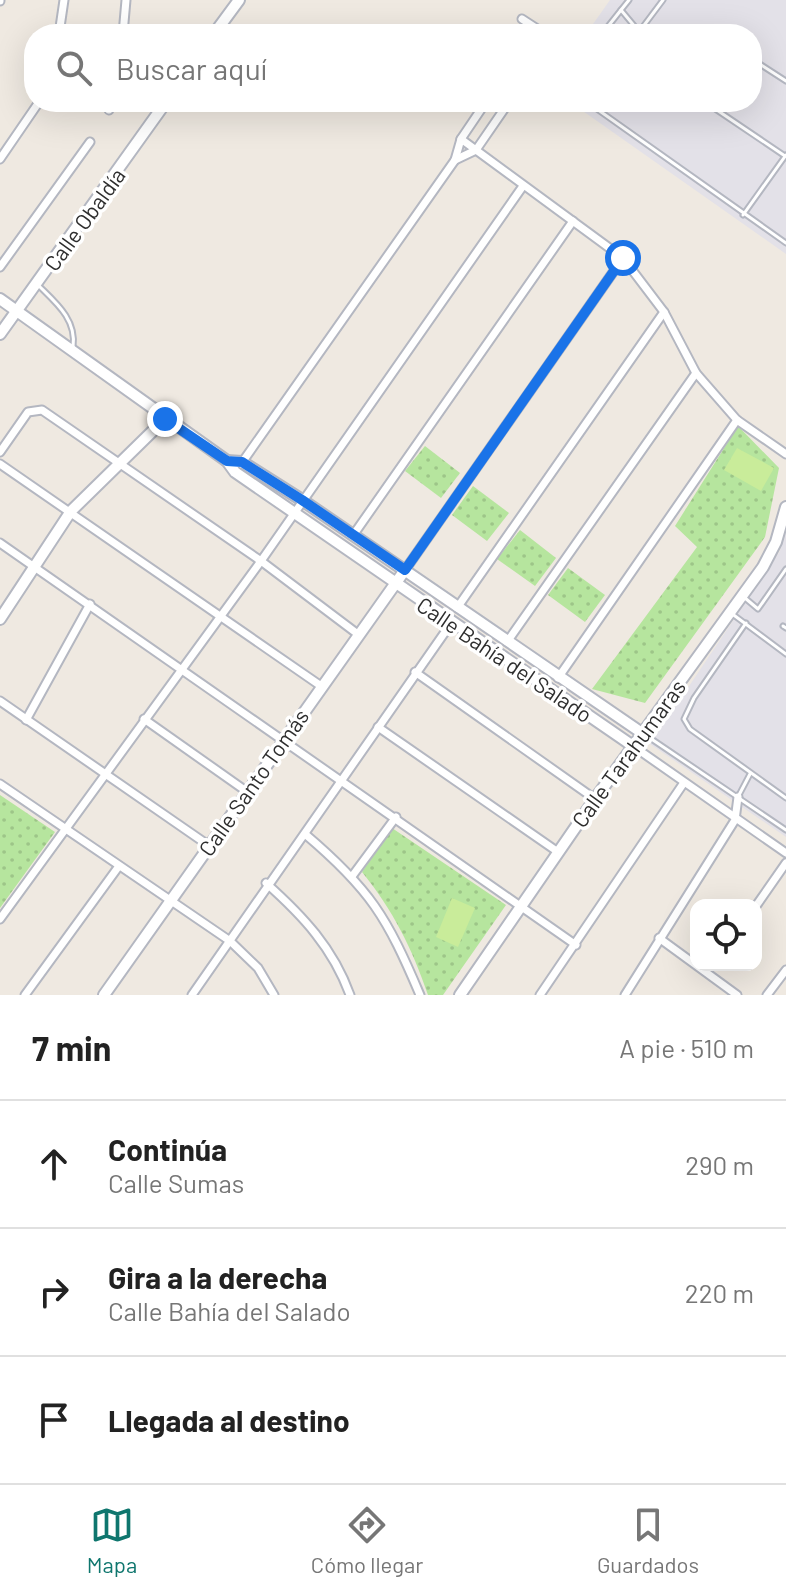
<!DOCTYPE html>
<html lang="es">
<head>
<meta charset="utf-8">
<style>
	:root { --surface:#fff; --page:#f2f2f2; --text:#222; --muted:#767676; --line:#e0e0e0; --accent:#0f766e }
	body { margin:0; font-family:Barlow,sans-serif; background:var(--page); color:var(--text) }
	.controls { position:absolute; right:24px; bottom:24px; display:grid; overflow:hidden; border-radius:16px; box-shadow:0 8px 32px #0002 }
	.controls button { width:72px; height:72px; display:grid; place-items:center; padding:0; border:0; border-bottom:2px solid var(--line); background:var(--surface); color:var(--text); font:40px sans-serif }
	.stop { position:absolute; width:24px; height:24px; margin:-18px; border:6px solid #1a73e8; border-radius:50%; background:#fff }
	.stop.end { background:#1a73e8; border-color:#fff; box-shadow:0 2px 8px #0008 }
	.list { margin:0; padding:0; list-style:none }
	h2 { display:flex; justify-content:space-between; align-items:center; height:104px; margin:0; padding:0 32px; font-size:34px }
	h2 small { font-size:26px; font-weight:400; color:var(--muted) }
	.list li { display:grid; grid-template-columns:52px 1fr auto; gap:24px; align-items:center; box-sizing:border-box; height:128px; padding:0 32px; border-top:2px solid var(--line) }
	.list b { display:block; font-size:30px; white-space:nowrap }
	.list p { margin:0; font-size:26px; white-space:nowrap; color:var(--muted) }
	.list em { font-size:26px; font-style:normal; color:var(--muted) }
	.icon { flex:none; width:44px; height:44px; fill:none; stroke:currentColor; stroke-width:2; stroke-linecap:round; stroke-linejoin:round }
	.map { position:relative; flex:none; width:786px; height:995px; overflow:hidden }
	.search { position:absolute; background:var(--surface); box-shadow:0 8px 32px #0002; left:24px; right:24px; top:24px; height:88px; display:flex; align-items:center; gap:20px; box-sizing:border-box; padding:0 28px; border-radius:32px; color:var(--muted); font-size:30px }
	.sheet { height:488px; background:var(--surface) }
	nav { display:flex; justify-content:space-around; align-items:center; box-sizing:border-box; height:112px; border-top:2px solid var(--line); background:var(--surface); font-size:22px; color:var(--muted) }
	nav a { display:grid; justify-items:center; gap:4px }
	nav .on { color:var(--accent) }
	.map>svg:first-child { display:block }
	.industrial { fill:#e3e1e8 }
	.grass { fill:url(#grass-dots) }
	.pitch { fill:#c9ec9a }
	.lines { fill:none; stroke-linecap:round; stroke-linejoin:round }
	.lane-casing { stroke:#b4b7c1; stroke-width:7 }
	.street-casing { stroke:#b4b7c1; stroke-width:11 }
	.secondary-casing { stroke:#b4b7c1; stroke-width:14 }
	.lane { stroke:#fff; stroke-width:3 }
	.street { stroke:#fff; stroke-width:7 }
	.secondary { stroke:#fff; stroke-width:10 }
	.route { stroke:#1a73e8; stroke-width:10 }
	.labels { text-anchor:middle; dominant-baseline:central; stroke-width:7; stroke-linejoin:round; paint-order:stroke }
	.street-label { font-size:22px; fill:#2e2e2e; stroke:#fff }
</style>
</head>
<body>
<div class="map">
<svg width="786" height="995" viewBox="0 0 786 995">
	<defs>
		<pattern id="grass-dots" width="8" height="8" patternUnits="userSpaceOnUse" patternTransform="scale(2)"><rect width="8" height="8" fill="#b6e59e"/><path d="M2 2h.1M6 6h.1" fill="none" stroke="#9dc588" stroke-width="1.8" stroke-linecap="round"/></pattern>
	</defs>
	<rect width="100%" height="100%" fill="#efe9e1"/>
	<g class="industrial">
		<path d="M610,0H786V254L570,102H752V34H586Z"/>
		<path d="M786,520V837L650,744L780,551Z"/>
	</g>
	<g class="grass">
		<path d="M738,426L779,468L765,537L645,703L592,689L697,547L675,526Z"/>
		<path d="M425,446L460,473L441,498L405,471Z"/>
		<path d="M473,486L509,513L487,541L452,515Z"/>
		<path d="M520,530L556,558L535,586L497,559Z"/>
		<path d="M568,568L605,595L585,622L548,595Z"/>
		<path d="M0,795L55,832L0,908Z"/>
		<path d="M392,828L506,905L443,995H428C412,948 393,910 362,872Z"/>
	</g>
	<g class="pitch">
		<path d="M737,448L774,468L761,491L724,470Z"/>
		<path d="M452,898L475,908L458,947L436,937Z"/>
	</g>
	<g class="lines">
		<g class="lane-casing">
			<g id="lane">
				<path d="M629,0L621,10L641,34"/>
				<path d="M639,32L663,0"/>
				<path d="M602,34L621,10"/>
				<path d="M752,59L786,81"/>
				<path d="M587,102L786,243"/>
				<path d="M705,102L785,156"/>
				<path d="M743,215L786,155"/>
				<path d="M37,284C55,302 77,319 73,347"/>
				<path d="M745,598L758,609L786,569"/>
				<path d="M731,613L786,654"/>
				<path d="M746,623L694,698L684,719L690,729L786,798"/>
				<path d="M783,626L786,628"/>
				<path d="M647,736L786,830"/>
				<path d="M739,795L750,774"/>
			</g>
		</g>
		<g class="street-casing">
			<g id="street">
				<path d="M0,1V0"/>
				<path d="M522,19L545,34"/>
				<path d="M59,34L64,0"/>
				<path d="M123,34L126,0"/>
				<path d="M109,110L111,102"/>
				<path d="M461,139L623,258L664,312L696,373L737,420L786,454"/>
				<path d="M0,159L39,102"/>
				<path d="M455,160L476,150L509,102"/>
				<path d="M0,267L90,142"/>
				<path d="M0,452L28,412L42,410L261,561L359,635"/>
				<path d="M0,464L321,686"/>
				<path d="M241,464L455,160L461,139L486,102"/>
				<path d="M354,534L573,221"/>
				<path d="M0,543L576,945"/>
				<path d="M405,570L623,258"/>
				<path d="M457,608L664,312"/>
				<path d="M507,642L696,373"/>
				<path d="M415,672L595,799"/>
				<path d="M558,678L737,420"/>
				<path d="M0,701L208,845"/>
				<path d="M144,719L246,791"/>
				<path d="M26,720L90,604"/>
				<path d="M378,727L558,852"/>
				<path d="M633,746L786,853"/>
				<path d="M0,784L230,941L258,968L274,995"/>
				<path d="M305,834C370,889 387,917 420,995"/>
				<path d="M353,875L396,817"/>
				<path d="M266,883C303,916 333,948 350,995"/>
				<path d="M756,906L786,863"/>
				<path d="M0,919L261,561L523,186"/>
				<path d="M659,938L737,995"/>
				<path d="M25,995L119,866"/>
				<path d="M192,995L452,622"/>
				<path d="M540,995L683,784"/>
				<path d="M625,995L735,820L738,797"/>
				<path d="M767,995L786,970"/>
			</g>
		</g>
		<g class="secondary-casing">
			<g id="secondary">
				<path d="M214,34L239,0"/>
				<path d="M0,299L227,461L235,472L633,746"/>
				<path d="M0,334L166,102"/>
				<path d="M227,461L242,462L302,500L642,733"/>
				<path d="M0,619L71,511L165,419"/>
				<path d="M104,995L405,570"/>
				<path d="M460,995L595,799L763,567L776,542L786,507"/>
			</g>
		</g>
		<use href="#lane" class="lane"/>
		<use href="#street" class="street"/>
		<use href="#secondary" class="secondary"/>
	</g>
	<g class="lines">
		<path class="route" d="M165,419L227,461L242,462L302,500L405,570L623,258"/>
	</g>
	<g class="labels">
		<g class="street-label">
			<text transform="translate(84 219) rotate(-54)">Calle Obaldía</text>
			<text transform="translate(505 659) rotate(34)">Calle Bahía del Salado</text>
			<text transform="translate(628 753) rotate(-54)">Calle Tarahumaras</text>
			<text transform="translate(253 782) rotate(-55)">Calle Santo Tomás</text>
		</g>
	</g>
</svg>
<div class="controls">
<button><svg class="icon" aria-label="locate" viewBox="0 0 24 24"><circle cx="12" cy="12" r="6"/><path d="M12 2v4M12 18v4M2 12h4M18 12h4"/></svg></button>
</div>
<div class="stop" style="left:623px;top:258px"></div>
<div class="stop end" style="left:165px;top:419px"></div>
<div class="search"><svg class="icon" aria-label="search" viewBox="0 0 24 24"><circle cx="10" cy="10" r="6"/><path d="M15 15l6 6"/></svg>Buscar aquí</div>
</div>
<section class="sheet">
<h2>7 min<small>A pie · 510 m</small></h2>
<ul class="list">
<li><svg class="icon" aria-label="ahead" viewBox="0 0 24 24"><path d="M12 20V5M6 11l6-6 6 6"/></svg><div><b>Continúa</b><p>Calle Sumas</p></div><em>290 m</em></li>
<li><svg class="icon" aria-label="right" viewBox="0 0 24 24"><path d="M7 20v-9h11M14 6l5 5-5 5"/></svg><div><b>Gira a la derecha</b><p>Calle Bahía del Salado</p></div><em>220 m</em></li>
<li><svg class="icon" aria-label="arrive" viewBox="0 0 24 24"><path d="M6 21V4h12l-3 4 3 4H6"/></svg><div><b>Llegada al destino</b></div></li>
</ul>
</section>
<nav>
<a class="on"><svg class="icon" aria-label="map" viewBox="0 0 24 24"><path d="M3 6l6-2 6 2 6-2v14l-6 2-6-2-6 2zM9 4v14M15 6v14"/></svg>Mapa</a>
<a><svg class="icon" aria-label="directions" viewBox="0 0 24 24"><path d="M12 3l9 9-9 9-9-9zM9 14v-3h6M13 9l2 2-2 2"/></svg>Cómo llegar</a>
<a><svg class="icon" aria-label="saved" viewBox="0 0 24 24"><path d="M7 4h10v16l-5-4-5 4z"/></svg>Guardados</a>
</nav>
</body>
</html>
